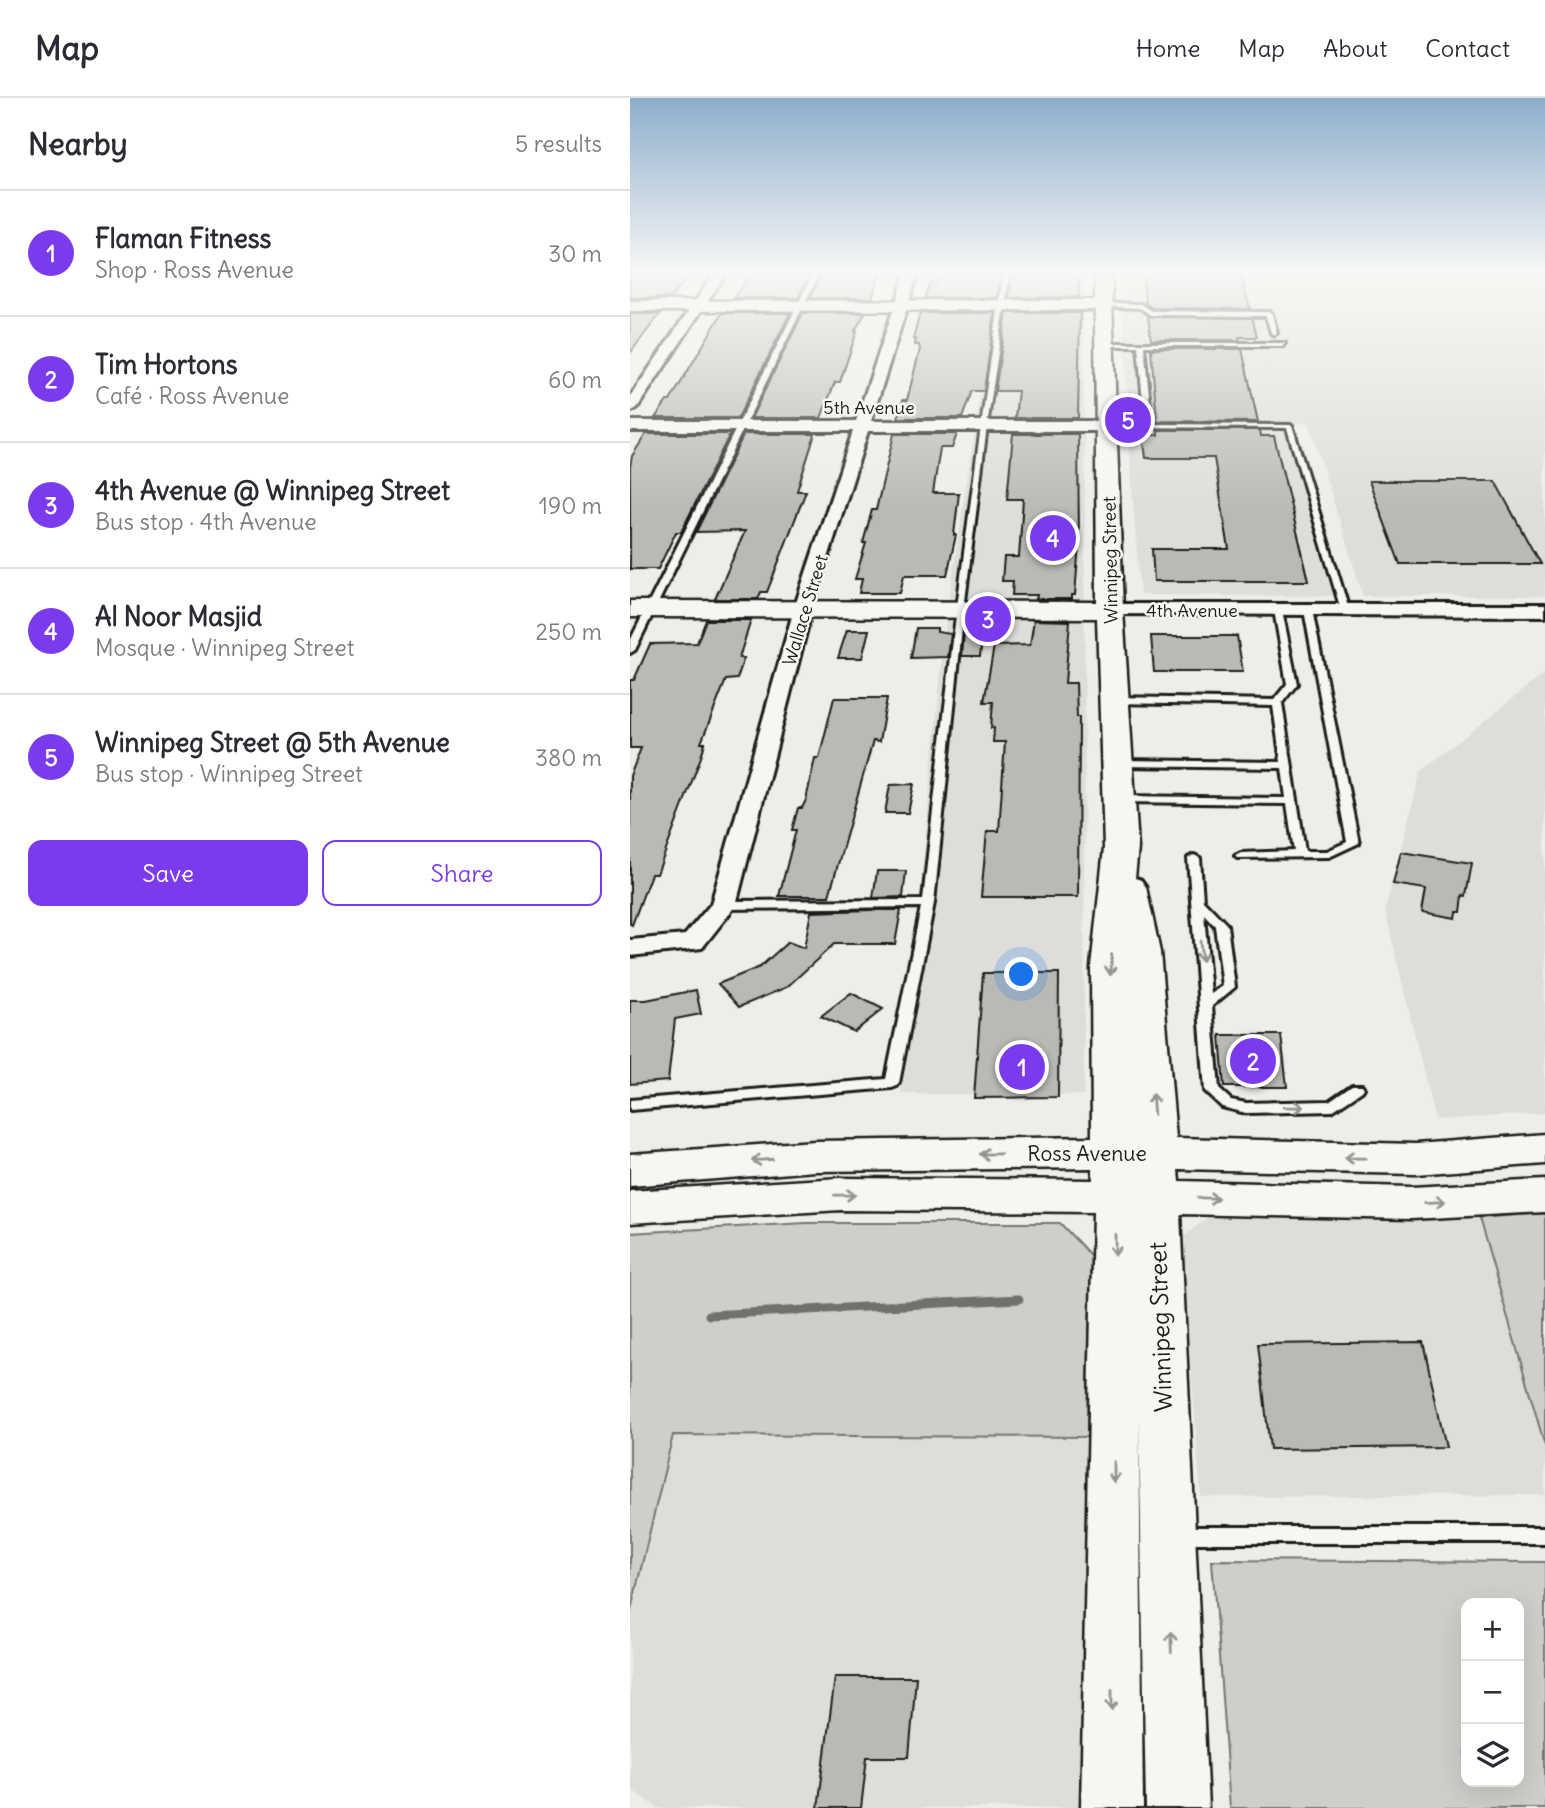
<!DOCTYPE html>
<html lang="en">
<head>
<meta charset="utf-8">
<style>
	:root { --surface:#fff; --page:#f7f7f7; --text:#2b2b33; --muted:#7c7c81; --line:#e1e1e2; --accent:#7c3aed }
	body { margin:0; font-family:Delius,sans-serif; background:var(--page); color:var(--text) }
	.controls { position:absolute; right:21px; bottom:21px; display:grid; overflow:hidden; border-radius:14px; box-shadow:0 7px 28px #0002 }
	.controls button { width:63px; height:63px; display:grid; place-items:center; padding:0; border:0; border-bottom:2px solid var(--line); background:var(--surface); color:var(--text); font:35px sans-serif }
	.you { position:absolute; left:392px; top:877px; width:24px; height:24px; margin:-18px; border:5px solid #fff; border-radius:50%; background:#1a73e8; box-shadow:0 0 0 10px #1a73e833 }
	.badge { display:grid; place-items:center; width:46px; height:46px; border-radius:50%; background:var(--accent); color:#fff; font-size:23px; font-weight:700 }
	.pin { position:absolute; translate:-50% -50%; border:4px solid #fff; box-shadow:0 2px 7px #0006 }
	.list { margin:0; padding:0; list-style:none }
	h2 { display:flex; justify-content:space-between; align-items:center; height:91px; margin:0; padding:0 28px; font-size:30px }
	h2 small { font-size:23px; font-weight:400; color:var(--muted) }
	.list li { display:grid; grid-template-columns:46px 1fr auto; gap:21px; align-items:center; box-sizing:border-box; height:126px; padding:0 28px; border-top:2px solid var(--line) }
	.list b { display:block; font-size:26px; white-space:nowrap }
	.list p { margin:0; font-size:23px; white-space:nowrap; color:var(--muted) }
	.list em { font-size:23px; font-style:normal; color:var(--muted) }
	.actions { display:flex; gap:14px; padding:21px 28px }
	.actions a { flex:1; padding:16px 0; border:2px solid var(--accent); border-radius:14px; text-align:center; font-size:24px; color:var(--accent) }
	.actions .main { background:var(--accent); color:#fff }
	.icon { flex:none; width:38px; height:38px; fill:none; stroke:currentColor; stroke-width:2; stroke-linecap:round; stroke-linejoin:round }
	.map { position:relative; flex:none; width:915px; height:1710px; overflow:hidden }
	header { display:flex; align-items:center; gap:42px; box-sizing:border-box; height:98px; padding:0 35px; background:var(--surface); border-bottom:2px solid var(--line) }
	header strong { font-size:33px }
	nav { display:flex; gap:38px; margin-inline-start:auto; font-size:24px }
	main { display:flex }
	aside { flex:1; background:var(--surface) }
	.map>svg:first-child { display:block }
	.built { fill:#ddddda }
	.green { fill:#cececb; stroke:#757574; stroke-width:2; fill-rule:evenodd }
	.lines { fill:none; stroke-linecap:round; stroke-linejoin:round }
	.stream { stroke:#6f6f6d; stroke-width:9 }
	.building { fill:#b9b9b6; stroke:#1c1c1c; stroke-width:2 }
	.lane-casing { stroke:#1c1c1c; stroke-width:6 }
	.street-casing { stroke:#1c1c1c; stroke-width:6 }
	.secondary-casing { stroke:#1c1c1c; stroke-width:5 }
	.lane { fill:#f6f6f2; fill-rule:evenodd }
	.street { fill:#f6f6f2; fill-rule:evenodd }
	.secondary { fill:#f6f6f2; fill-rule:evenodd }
	.oneway { stroke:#949492 }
	.labels { text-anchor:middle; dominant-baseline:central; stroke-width:5; stroke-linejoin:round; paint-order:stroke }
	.far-street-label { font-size:18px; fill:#1c1c1c; stroke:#f6f6f2 }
	.street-label { font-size:21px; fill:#1c1c1c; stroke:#f6f6f2 }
	.near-street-label { font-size:24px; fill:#1c1c1c; stroke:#f6f6f2 }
</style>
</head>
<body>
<header>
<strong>Map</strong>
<nav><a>Home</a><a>Map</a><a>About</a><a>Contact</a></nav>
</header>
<main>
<aside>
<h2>Nearby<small>5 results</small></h2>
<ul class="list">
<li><span class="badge">1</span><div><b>Flaman Fitness</b><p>Shop · Ross Avenue</p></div><em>30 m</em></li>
<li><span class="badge">2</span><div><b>Tim Hortons</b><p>Café · Ross Avenue</p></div><em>60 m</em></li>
<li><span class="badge">3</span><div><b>4th Avenue @ Winnipeg Street</b><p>Bus stop · 4th Avenue</p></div><em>190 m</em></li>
<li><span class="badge">4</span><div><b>Al Noor Masjid</b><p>Mosque · Winnipeg Street</p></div><em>250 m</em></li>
<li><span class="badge">5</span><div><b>Winnipeg Street @ 5th Avenue</b><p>Bus stop · Winnipeg Street</p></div><em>380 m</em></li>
</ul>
<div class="actions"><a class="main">Save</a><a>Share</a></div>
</aside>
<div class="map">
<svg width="915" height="1710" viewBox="0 0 915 1710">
	<rect width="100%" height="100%" fill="#edede9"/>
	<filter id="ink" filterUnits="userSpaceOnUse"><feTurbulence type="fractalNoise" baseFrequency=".0143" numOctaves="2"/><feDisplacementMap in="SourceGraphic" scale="14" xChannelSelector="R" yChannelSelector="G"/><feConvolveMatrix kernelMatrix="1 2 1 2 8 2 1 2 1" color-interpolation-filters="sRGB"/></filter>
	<g filter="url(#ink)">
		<g class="built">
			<path d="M371,174H453L454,326H345Z"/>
			<path d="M490,174H915V498H733L679,325L508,324L507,321L499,320Z"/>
			<path d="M498,332H656L703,498L510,497Z"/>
			<path d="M344,334H455L454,997L271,996L316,522Z"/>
			<path d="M915,575V1015L805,1022L755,812L791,673Z"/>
			<path d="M586,1112L849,1120L915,1348V1397L571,1399L551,1141Z"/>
			<path d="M43,1337L457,1339L451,1710H28L0,1691V1516Z"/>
		</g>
		<g class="green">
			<path d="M915,1115V1348L849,1120Z"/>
			<path d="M176,1125H430L461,1158L457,1339L43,1337L0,1516V1135Z"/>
			<path d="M582,1462L915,1464V1710H600ZM836,1505H889V1684H836Z"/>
		</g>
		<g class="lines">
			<path class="stream" d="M79,1217L389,1201"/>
		</g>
		<g class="building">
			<path d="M193,174H251L242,200H180Z"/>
			<path d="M309,174L371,178L367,200H295L301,185H306Z"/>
			<path d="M449,174V199L379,200L382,178H387V175Z"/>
			<path d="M512,174H610L620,211L523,210L516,206Z"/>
			<path d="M0,175H59V176L41,200H0Z"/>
			<path d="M120,178H179L168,200H103Z"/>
			<path d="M92,215H160L108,320H25L37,303H40Z"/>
			<path d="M173,215H235L225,233H227L210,284H205L191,320H121Z"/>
			<path d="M290,215H365L354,293H342L332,320H268L273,302H277L290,251L289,247H285L286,241H283Z"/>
			<path d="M377,215H450L448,320H385L388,293H365Z"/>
			<path d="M0,216H30L0,255Z"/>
			<path d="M518,218L622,220L627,239H609L610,242H521Z"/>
			<path d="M521,251H612L628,324L527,323Z"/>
			<path d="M528,332H630L631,338H644L679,483H524L522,451H599L584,360H516L513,337H528Z"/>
			<path d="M16,336H100L51,434H46L28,471H0V369L2,358Z"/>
			<path d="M114,336H185L167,393H176L137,494H131L128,501H85L115,433L66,434Z"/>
			<path d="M264,336H327L322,350H310L303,395H329L324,437H326L317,477H274L270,495H229L232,481H225L236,445H233L242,412H246Z"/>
			<path d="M383,336H448L449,445L445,497H442V501H406L407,497H382L383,483H372L374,459H389L393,401H377Z"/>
			<path d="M739,383H865L910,466H770Z"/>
			<path d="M76,522H121L109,560H114L107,581L96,582L71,645H75L71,659L27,776H21L2,827L0,826V678L11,650H0V582H4L20,546L67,545Z"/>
			<path d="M404,522L440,523L435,585H446L447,619H449L448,799H351L357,733H369L375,644H363L364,630H361L363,604H354L364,548L400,547Z"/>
			<path d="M286,530H307V534L321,536L318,559L281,560Z"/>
			<path d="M217,532H239L232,560H208Z"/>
			<path d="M334,536H353L350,558H332Z"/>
			<path d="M521,538H607L613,574H524Z"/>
			<path d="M204,600H257L249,644L243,643L199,798H149L166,732H162L168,710H172L176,702L185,660H189Z"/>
			<path d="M284,686L278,715H255L260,687Z"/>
			<path d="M771,754L842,765L836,798L833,797L831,814H827L826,820L792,814L796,791L763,786Z"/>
			<path d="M247,773H276L273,799L243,800Z"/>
			<path d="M241,812H271L265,846H204L157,889L109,909L88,886L130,869L158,844L174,850L181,814Z"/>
			<path d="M353,875H429L428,999L344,1000Z"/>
			<path d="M66,892L71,916L45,921L38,983L0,986V902H16Z"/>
			<path d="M221,895L253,911L224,934L191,918Z"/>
			<path d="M590,937H651L657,989H594Z"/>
			<path d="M793,1244L816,1349L640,1351L628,1246Z"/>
			<path d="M205,1579H286L279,1659H237L231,1710H188Z"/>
		</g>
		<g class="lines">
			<g class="lane-casing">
				<g id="lane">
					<path d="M184,174H190L5,552L0,555V543Z"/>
					<path d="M374,174H380L357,328L334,511L304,805L269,985L267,988L262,990L0,1012V1002L256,981L291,809L93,811L87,807L93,803L293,802C316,592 341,383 374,174Z"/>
					<path d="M473,205L511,206L522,213L639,214L642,216L647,235L644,237L641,235L636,218L521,217L510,210L471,208Z"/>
					<path d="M473,245H655L653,248H514L522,326L662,327L719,512L718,514L711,512L657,330L476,329V327L478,326H515L508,248H475Z"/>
					<path d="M648,509L652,512L667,586L652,605L675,753H697L717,744L674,512L678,509L682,512L729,745L699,759L607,760L605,758L611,755L664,753L657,706L489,704L484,701L489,698L656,700L652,670L488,668L483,665L488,662L651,664L643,608L485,605L480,602L485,599L644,602L657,586L644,512Z"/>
					<path d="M564,757L570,760L573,802L597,827L605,889L582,908L589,991L601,1002L616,1005L699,1003L722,987H732L734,990L732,993L702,1013L616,1015L592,1009L575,993L558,760ZM574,816L585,828L593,888L581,896Z"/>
					<path d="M551,1429H915V1445H551L545,1443L542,1437L545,1431Z"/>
				</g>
			</g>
			<g class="street-casing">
				<g id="street">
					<path d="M85,174H97L7,310L0,314V299Z"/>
					<path d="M276,174H288L241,323H478L486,328L478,333H238L182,511L106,807L72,850L0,858V842L55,837L81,806L164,511L223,333H0V323H226Z"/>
					<path d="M480,506H915V518L473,516L471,512L473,508Z"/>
				</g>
			</g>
			<g class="secondary-casing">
				<path id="secondary" d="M465,174H481L493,512L508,750L505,780L511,782L516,789L530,854L546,1040L786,1046L915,1036V1066L786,1076L548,1071L549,1083L781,1089L915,1082V1114L781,1121L550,1116L578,1710H516L509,1321L513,1710H451L463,1114L211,1112L0,1125V1093L211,1080L463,1082L462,1070L185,1073L0,1088V1056L185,1043L462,1039L461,869L474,750L467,520L0,519V503L467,504L465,212L0,213V203L465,202Z"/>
			</g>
			<use href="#lane" class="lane"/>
			<use href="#street" class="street"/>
			<use href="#secondary" class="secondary"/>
		</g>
		<defs><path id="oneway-shaft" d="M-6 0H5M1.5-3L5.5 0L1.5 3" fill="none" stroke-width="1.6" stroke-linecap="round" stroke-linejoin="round" transform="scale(1.75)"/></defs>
		<g class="oneway">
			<use href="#oneway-shaft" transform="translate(571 853) rotate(85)"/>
			<use href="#oneway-shaft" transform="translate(481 867) rotate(94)"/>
			<use href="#oneway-shaft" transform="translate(523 1006) rotate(-94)"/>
			<use href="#oneway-shaft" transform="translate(664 1009) rotate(-1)"/>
			<use href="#oneway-shaft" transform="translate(360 1056) rotate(179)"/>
			<use href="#oneway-shaft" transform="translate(725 1060) rotate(-179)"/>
			<use href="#oneway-shaft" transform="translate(132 1062) rotate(176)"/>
			<use href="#oneway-shaft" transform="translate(215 1097) rotate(-1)"/>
			<use href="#oneway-shaft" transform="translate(578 1100) rotate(1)"/>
			<use href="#oneway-shaft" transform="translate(805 1104) rotate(-3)"/>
			<use href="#oneway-shaft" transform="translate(485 1147) rotate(90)"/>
			<use href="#oneway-shaft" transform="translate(484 1374) rotate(90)"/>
			<use href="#oneway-shaft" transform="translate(541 1544) rotate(-92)"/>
			<use href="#oneway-shaft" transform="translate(482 1602) rotate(90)"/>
		</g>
	</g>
	<linearGradient id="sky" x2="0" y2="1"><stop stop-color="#8daecc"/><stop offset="0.42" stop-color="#f7f7f5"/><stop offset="1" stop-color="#f7f7f5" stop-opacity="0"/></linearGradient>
	<rect width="915" height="414" fill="url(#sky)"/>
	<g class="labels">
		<g class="far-street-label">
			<text x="239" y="309">5th Avenue</text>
			<text transform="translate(480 462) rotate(-91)">Winnipeg Street</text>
			<text transform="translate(175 512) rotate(-73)">Wallace Street</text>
			<text x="562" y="512">4th Avenue</text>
		</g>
		<g class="street-label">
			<text x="457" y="1055">Ross Avenue</text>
		</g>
		<g class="near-street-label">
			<text transform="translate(530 1229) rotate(-92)">Winnipeg Street</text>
		</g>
	</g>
</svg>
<div class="controls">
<button>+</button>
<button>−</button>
<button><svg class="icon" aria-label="layers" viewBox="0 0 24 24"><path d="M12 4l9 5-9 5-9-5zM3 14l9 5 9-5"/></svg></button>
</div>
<div class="you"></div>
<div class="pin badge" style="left:392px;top:969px">1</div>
<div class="pin badge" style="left:623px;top:963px">2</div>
<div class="pin badge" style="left:358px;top:521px">3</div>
<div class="pin badge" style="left:423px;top:440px">4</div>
<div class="pin badge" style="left:498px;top:322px">5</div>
</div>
</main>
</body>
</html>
